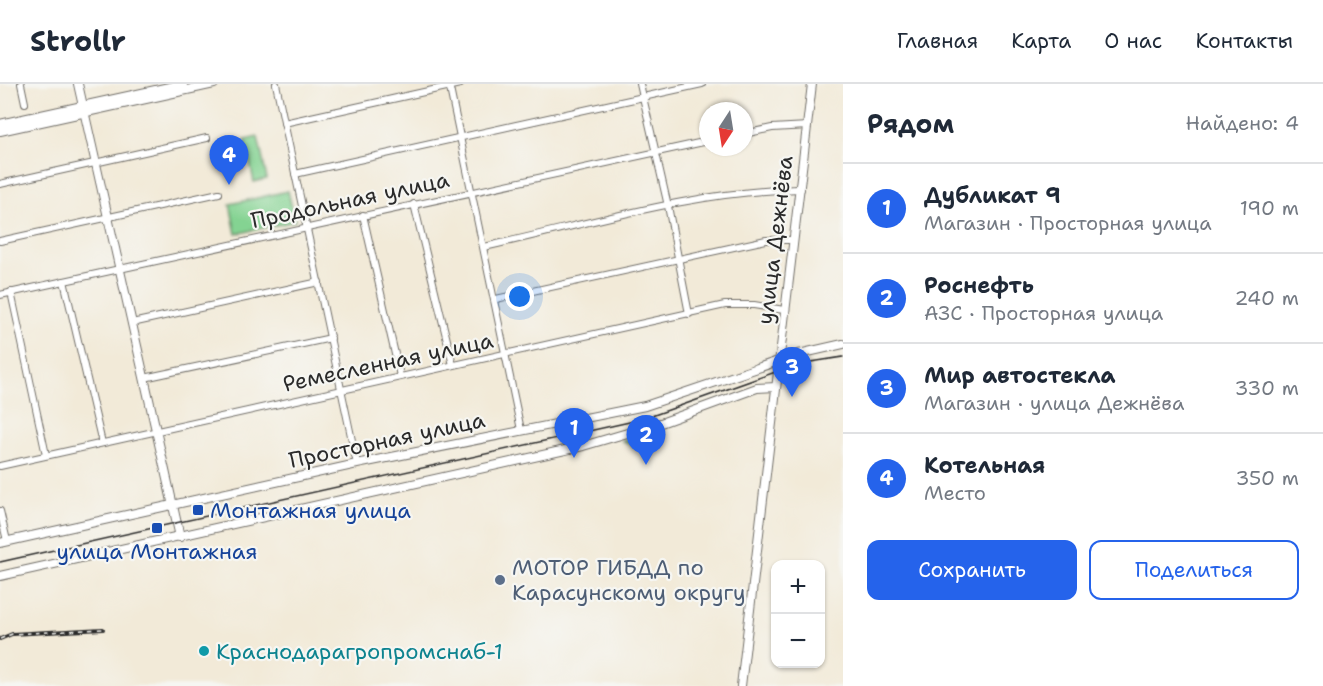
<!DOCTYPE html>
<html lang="ru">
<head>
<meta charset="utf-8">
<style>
	:root { --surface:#fff; --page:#f6f6f7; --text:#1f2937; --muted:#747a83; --line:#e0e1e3; --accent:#2563eb }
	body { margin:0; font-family:"Shantell Sans",sans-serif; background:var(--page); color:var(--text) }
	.controls { position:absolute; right:18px; bottom:18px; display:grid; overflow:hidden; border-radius:12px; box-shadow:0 2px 4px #0004 }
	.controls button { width:54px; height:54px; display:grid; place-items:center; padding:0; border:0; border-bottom:2px solid var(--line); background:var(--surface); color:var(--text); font:30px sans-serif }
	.compass { position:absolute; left:699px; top:18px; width:54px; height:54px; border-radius:50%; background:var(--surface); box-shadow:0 2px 4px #0004; rotate:192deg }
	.you { position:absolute; left:520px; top:213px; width:21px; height:21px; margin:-15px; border:4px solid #fff; border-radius:50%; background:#1a73e8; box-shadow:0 0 0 9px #1a73e833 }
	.badge { display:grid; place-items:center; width:39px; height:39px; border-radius:50%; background:var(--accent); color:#fff; font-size:20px; font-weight:700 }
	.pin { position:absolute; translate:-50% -50px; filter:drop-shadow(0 2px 3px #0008) }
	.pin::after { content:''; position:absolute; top:32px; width:21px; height:18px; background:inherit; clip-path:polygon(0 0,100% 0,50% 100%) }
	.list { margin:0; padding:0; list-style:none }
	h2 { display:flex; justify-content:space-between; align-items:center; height:78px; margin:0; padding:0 24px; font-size:26px }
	h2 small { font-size:20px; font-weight:400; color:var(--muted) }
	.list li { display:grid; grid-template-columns:39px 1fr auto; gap:18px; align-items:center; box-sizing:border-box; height:90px; padding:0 24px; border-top:2px solid var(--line) }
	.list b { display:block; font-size:22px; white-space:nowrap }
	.list p { margin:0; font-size:20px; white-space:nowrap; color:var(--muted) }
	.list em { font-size:20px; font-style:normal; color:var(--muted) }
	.actions { display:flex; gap:12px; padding:18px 24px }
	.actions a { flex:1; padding:14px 0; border:2px solid var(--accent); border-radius:12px; text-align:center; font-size:21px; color:var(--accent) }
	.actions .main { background:var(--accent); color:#fff }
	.map { position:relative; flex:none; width:843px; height:602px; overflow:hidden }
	header { display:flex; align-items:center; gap:36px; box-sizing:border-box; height:84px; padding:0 30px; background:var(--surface); border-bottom:2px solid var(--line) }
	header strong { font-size:28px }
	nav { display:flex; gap:33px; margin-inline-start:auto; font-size:21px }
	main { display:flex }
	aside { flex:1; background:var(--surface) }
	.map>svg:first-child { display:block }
	.green { fill:url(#green-dots); stroke:#587f5e; stroke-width:1.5 }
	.pitch { fill:#84d392; stroke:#587f5e; stroke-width:1.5 }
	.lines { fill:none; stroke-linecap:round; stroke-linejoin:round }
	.street-casing { stroke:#716e68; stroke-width:8 }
	.secondary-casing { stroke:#716e68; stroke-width:10 }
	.street { stroke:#fff; stroke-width:6 }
	.secondary { stroke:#fff; stroke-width:8 }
	.tram { stroke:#2b2b2b; stroke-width:1.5 }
	.rail-casing { stroke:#2b2b2b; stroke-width:4 }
	.rail { stroke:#f6f6f2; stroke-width:1.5; stroke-dasharray:4.5; stroke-linecap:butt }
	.transit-dot { fill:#1a4fb4; stroke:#f6f6f2; stroke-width:2 }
	.service-dot { fill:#5c6f8a; stroke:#f6f6f2; stroke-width:2 }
	.culture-dot { fill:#0f9aa8; stroke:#f6f6f2; stroke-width:2 }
	.labels { text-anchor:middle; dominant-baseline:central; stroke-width:4.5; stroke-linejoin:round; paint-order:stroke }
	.street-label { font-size:22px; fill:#2b2b2b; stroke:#f6f6f2 }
	.transit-label { font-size:22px; fill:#164399; stroke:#f6f6f2; text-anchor:start }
	.service-label { font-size:22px; fill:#4e5e75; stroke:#f6f6f2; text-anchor:start }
	.culture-label { font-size:22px; fill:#0d838f; stroke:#f6f6f2; text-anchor:start }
</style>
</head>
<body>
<header>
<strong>Strollr</strong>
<nav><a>Главная</a><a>Карта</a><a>О нас</a><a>Контакты</a></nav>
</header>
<main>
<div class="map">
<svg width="843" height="602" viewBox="0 0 843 602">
	<defs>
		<pattern id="green-dots" width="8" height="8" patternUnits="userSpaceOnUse" patternTransform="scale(1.5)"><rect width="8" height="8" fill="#84d392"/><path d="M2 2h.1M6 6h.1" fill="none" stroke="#72b57e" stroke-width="1.8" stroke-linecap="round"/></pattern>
	</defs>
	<rect width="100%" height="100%" fill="#f6f6f2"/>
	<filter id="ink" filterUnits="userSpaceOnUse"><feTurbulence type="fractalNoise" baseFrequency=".0167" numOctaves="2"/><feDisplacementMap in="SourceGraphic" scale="12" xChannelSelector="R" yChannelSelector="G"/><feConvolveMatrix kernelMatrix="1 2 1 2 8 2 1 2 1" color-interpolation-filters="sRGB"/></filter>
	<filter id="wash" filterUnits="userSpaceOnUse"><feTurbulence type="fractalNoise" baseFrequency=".008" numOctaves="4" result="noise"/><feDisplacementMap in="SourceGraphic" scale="24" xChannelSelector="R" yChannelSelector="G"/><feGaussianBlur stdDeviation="1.35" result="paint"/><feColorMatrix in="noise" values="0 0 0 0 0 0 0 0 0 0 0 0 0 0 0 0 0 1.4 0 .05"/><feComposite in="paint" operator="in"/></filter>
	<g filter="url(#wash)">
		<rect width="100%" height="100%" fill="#f2ead8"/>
		<path class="green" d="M657,346L649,361L639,364L622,357Z"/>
		<g class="pitch">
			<path d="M258,53L267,95L254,98L245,56Z"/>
			<path d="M288,107L295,137L236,150L230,120Z"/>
		</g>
	</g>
	<g filter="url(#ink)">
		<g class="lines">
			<g class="street-casing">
				<g id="street">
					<path d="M21,0L25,19"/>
					<path d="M276,0L357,380"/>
					<path d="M449,0L521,346"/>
					<path d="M640,0L668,122L689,230"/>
					<path d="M284,39L460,0"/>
					<path d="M744,50L772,44L808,42"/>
					<path d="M295,90L702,0"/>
					<path d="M0,100L207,54"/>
					<path d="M414,120L453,281"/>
					<path d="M363,131L400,292"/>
					<path d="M0,157L219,109"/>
					<path d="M484,163C588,140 694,107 801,105"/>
					<path d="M64,197L102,359"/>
					<path d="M11,208L46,371"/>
					<path d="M0,211L708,57"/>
					<path d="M496,215L766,156H794"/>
					<path d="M132,239L319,198"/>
					<path d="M144,294L331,254"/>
					<path d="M0,382L725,221H754L784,226"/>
					<path d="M0,427L7,457"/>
				</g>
			</g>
			<g class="secondary-casing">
				<g id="secondary">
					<path d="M78,0L180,453"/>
					<path d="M0,40L183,0"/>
					<path d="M0,47L214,0"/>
					<path d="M0,459L357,380L645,322L799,270L843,260"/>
					<path d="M0,492L583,362L658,340L757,304L776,303"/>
					<path d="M741,602L812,0"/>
				</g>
			</g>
			<use href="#street" class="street"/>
			<use href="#secondary" class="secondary"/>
			<path class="tram" d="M0,478L643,335L798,280L843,273"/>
			<g class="rail-casing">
				<path id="rail" d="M0,555L12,550L103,545"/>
			</g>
			<use href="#rail" class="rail"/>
		</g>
	</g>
	<g class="transit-dot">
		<rect x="192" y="420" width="12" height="12" rx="3"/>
		<rect x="151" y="438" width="12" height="12" rx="3"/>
	</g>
	<circle class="service-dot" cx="500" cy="496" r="6"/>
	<circle class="culture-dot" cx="204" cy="567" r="6"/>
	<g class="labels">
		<g class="street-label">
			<text transform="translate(350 116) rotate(-12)">Продольная улица</text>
			<text transform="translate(775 156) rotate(-83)">улица Дежнёва</text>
			<text transform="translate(388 278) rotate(-12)">Ремесленная улица</text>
			<text transform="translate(387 356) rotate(-12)">Просторная улица</text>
		</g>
		<g class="transit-label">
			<text x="210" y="426">Монтажная улица</text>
			<text x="157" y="467" text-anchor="middle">улица Монтажная</text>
		</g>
		<g class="service-label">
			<text x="512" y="483">МОТОР ГИБДД по<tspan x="512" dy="25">Карасунскому округу</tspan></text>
		</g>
		<g class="culture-label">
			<text x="216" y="567">Краснодарагропромснаб-1</text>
		</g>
	</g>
</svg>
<div class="controls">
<button>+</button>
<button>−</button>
</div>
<svg class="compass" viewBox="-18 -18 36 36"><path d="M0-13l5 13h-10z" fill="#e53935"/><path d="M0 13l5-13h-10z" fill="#747a83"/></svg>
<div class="you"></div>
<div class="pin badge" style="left:574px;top:374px">1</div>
<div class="pin badge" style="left:646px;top:381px">2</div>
<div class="pin badge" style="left:792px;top:313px">3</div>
<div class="pin badge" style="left:229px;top:101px">4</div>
</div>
<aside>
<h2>Рядом<small>Найдено: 4</small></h2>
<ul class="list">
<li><span class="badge">1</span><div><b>Дубликат 9</b><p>Магазин · Просторная улица</p></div><em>190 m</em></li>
<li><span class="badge">2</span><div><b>Роснефть</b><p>АЗС · Просторная улица</p></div><em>240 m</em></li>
<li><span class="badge">3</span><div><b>Мир автостекла</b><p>Магазин · улица Дежнёва</p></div><em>330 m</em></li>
<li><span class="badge">4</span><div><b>Котельная</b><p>Место</p></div><em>350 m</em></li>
</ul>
<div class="actions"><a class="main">Сохранить</a><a>Поделиться</a></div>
</aside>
</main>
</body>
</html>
